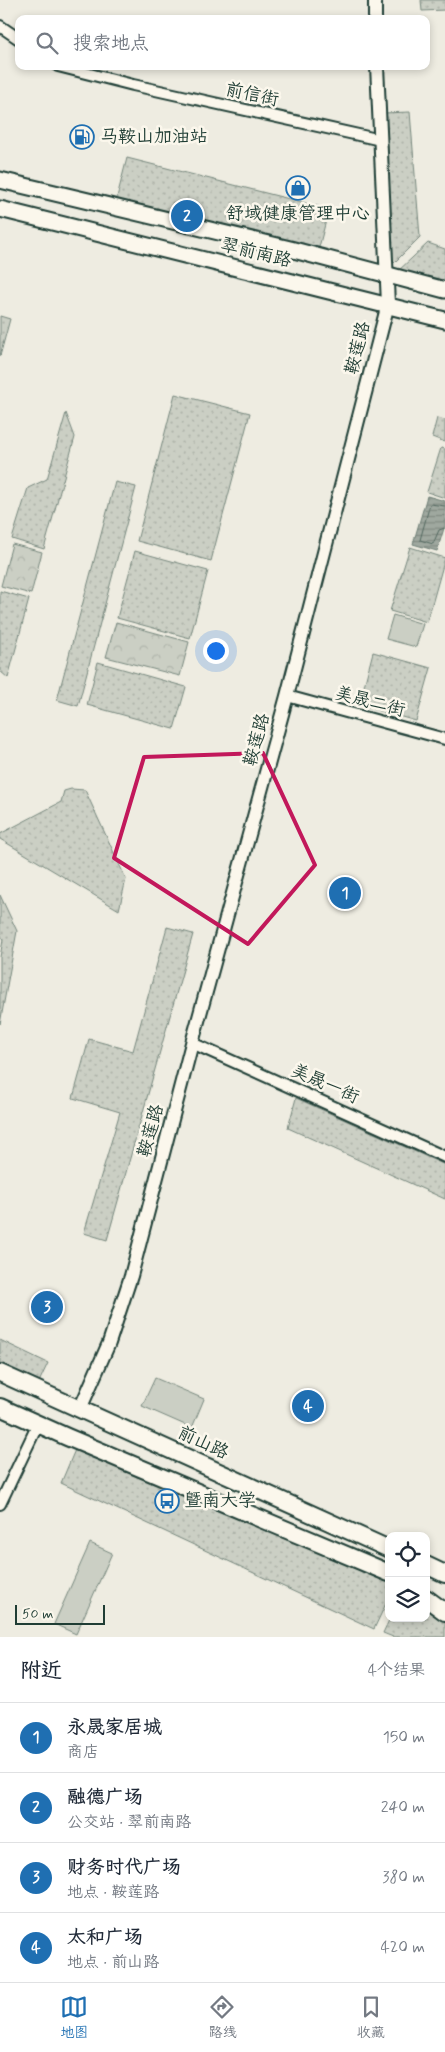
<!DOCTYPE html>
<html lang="zh">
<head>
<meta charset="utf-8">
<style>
	:root { --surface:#fff; --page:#f2f2f3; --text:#1f2937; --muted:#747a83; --line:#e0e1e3; --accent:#1f6fb2 }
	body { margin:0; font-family:Mynerve,"LXGW WenKai TC",sans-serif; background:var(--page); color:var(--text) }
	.controls { position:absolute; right:15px; bottom:15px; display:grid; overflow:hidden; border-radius:10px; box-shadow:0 2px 8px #0003 }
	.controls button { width:45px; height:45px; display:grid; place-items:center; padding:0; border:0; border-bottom:1px solid var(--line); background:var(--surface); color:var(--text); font:25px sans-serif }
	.scale { position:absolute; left:15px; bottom:12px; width:90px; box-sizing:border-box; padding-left:5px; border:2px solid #1f3d34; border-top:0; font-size:14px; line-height:18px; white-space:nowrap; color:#1f3d34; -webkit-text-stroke:4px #fbf7ec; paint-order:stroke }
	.you { position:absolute; left:215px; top:650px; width:18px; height:18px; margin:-12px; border:4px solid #fff; border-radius:50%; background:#1a73e8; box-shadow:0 0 0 8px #1a73e833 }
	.badge { display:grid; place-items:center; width:32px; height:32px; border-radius:50%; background:var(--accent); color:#fff; font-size:16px; font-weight:700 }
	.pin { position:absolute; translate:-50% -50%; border:2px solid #fff; box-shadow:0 1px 5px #0006 }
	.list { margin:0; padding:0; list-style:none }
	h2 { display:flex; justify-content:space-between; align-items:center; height:65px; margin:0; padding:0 20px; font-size:21px }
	h2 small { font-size:16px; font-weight:400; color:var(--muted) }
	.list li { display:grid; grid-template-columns:32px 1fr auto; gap:15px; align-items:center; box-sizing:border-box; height:70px; padding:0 20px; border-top:1px solid var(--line) }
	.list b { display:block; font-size:19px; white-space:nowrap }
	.list p { margin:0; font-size:16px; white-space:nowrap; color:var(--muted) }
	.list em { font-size:16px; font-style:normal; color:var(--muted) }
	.icon { flex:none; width:28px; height:28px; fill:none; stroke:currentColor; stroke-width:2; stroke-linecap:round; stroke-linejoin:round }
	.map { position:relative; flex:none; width:445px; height:1637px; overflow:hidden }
	.search { position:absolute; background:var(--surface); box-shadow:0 2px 8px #0003; left:15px; right:15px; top:15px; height:55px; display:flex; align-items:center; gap:12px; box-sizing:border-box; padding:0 18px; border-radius:10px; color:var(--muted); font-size:19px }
	.sheet { height:345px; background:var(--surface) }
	nav { display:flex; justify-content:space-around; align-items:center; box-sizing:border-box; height:70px; border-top:1px solid var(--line); background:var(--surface); font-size:14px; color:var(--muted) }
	nav a { display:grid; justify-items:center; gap:2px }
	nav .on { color:var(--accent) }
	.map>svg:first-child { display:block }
	.grass { fill:url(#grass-dots); stroke:#75867c }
	.forest { fill:url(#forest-crowns); stroke:#75867c }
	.garden { fill:#cbcfc4; stroke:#75867c }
	.water { fill:url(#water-rules); stroke:#6c7d74 }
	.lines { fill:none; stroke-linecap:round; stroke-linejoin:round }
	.shore { stroke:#52685f; stroke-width:1 }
	.minor-casing { stroke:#1f3d34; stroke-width:14 }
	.tertiary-casing { stroke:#1f3d34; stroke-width:16 }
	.secondary-casing { stroke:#1f3d34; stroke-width:19 }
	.primary-casing { stroke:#1f3d34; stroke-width:20 }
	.minor { stroke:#fbf7ec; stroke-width:10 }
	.tertiary { stroke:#fbf7ec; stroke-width:12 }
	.secondary { stroke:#fbf7ec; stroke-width:15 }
	.primary { stroke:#fbf7ec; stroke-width:16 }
	.marked { fill:none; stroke:#c2185b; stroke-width:4; stroke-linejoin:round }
	.labels { text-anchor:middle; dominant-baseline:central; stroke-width:5; stroke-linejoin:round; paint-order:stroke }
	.street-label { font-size:18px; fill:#1f3d34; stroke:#fbf7ec }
	.poi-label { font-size:18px; fill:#1f3d34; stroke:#fbf7ec; text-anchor:start }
</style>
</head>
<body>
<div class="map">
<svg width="445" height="1637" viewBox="0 0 445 1637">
	<defs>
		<pattern id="grass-dots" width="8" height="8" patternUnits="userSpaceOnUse" patternTransform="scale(1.25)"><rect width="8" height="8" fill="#cbcfc4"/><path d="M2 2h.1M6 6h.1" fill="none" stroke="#aeb3a9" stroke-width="1.8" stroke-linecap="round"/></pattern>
		<pattern id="forest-crowns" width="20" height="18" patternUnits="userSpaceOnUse" patternTransform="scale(1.25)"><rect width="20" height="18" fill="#cbcfc4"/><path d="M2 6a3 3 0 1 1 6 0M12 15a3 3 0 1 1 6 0" fill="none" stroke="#aeb3a9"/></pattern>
		<pattern id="water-rules" width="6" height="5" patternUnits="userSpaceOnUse" patternTransform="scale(1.25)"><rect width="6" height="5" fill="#9fa89f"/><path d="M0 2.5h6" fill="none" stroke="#818a82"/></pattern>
	</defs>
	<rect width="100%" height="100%" fill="#eeece1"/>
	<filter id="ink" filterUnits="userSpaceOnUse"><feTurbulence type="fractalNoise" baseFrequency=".02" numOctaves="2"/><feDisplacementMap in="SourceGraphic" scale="10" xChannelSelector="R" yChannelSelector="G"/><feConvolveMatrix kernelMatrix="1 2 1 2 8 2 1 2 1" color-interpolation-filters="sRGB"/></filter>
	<g filter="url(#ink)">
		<g class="grass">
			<path d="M421,0H445V10L422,11Z"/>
			<path d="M410,112L420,237L391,266L383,113Z"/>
			<path d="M127,158L329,209L318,251L116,201Z"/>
			<path d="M428,243L445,249V285L397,272Z"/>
			<path d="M0,316L10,319L0,356Z"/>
			<path d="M175,394L250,413L211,561L137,541Z"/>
			<path d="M66,413L75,437L44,549L12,539L28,488L47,479Z"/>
			<path d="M437,418L445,420V442L432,437Z"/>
			<path d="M441,448L445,449V498L427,492Z"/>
			<path d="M115,482L136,487L78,706L57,700Z"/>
			<path d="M410,547L445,558L427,622L390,611Z"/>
			<path d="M135,551L208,571L190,638L117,618Z"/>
			<path d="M0,591L29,599L8,678L0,671Z"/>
			<path d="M373,652L431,668L416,721L359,705Z"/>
			<path d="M98,662L186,687L174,729L87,705Z"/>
			<path d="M71,789L85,790L126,879L119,910L0,839V834L61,802L64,791Z"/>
			<path d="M0,895L17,931L0,1024V957L3,940L0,933Z"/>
			<path d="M167,927L193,934L107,1240L84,1233L120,1112L73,1098L89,1039L133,1051Z"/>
			<path d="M296,1098L445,1165V1199L288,1128Z"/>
			<path d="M0,1340L48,1363L39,1382L0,1364Z"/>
			<path d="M77,1445L389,1577V1597L374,1629L61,1483Z"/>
			<path d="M426,1606L445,1621V1637H393L383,1633L390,1618H426Z"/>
		</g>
		<g class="forest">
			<path d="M12,544L42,552L31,594L1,586Z"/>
			<path d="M116,622L189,642L180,676L106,657Z"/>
		</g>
		<g class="garden">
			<path d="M393,615L423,624L416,647L386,639Z"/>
			<path d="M155,1378L204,1399L192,1428L142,1406Z"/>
			<path d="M90,1543L112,1553L76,1634L54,1624Z"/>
		</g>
		<path class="water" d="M427,496L445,501V525L437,551L413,544Z"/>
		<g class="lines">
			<path class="shore" d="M445,506L430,504L420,540L433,544L439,530L445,528"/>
			<g class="minor-casing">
				<g id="minor">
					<path d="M0,26L19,39"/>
					<path d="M58,66L133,85L381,140"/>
					<path d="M287,696L445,739"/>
					<path d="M192,1043L445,1157"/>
					<path d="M0,1504L38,1424"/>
				</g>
			</g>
			<g class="tertiary-casing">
				<g id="tertiary">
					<path d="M375,0V19"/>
					<path d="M80,1409L109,1343L131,1276L192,1043L287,696L388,304L377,66"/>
				</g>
			</g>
			<g class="secondary-casing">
				<g id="secondary">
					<path d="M0,180L290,249L445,290"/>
					<path d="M0,209L445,320"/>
				</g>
			</g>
			<g class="primary-casing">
				<g id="primary">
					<path d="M0,1373L389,1549"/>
					<path d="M0,1407L67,1437L389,1573"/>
					<path d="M426,1565L445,1574"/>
					<path d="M426,1598L445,1612"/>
				</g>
			</g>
			<use href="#minor" class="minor"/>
			<use href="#tertiary" class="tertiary"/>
			<use href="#secondary" class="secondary"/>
			<use href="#primary" class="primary"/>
		</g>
	</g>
	<path class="marked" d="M263,753L315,865L248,944L114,858L144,757Z"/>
	<defs>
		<g id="fuel-ring" transform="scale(1.25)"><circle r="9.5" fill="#fbf7ec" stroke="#1f6fb2" stroke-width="1.5"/><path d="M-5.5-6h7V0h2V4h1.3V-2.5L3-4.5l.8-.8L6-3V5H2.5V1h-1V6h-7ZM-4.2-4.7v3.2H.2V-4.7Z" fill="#1f6fb2"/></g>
		<g id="shop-ring" transform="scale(1.25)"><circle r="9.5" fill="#fbf7ec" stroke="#1f6fb2" stroke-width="1.5"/><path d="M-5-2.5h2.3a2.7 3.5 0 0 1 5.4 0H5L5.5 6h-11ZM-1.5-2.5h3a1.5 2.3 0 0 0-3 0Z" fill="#1f6fb2"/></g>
		<g id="bus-ring" transform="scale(1.25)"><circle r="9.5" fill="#fbf7ec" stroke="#1f6fb2" stroke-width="1.5"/><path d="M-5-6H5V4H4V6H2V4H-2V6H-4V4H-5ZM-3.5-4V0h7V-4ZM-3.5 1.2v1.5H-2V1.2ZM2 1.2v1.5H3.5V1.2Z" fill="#1f6fb2"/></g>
	</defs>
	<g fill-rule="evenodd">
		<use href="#fuel-ring" x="82" y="137"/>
		<use href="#shop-ring" x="298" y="188"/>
		<use href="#bus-ring" x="167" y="1501"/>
	</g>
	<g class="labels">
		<g class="street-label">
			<text transform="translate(252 95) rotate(12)">前信街</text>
			<text transform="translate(256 253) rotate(14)">翠前南路</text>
			<text transform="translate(358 348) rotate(-76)">鞍莲路</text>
			<text transform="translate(370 702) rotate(15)">美晟二街</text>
			<text transform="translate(257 740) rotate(-75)">鞍莲路</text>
			<text transform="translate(325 1084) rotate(24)">美晟一街</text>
			<text transform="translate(151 1131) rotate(-75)">鞍莲路</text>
			<text transform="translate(203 1443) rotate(25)">前山路</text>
		</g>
		<g class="poi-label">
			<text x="100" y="137">马鞍山加油站</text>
			<text x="298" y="214" text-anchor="middle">舒域健康管理中心</text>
			<text x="184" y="1501">暨南大学</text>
		</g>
	</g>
</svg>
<div class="controls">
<button><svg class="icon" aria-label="locate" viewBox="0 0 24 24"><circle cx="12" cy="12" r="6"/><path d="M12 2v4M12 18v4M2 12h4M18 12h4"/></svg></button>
<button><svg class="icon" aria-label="layers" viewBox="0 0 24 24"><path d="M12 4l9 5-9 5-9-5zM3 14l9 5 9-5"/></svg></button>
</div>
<div class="scale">50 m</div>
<div class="you"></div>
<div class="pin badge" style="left:345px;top:893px">1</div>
<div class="pin badge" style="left:187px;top:216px">2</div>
<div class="pin badge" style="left:47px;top:1307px">3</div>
<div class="pin badge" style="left:308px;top:1406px">4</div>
<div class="search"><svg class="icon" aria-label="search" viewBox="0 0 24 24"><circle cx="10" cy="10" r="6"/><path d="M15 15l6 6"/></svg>搜索地点</div>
</div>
<section class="sheet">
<h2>附近<small>4个结果</small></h2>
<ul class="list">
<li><span class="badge">1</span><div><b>永晟家居城</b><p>商店</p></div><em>150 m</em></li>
<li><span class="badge">2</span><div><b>融德广场</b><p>公交站 · 翠前南路</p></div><em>240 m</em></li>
<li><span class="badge">3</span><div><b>财务时代广场</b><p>地点 · 鞍莲路</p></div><em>380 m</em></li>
<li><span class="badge">4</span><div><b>太和广场</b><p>地点 · 前山路</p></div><em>420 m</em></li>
</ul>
</section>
<nav>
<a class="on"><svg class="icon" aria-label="map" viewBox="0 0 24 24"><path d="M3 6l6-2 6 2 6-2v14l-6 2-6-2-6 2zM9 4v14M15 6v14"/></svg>地图</a>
<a><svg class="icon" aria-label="directions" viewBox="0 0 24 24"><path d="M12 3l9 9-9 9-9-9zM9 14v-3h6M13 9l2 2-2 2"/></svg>路线</a>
<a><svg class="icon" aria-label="saved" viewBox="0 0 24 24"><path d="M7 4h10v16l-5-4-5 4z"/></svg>收藏</a>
</nav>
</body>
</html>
